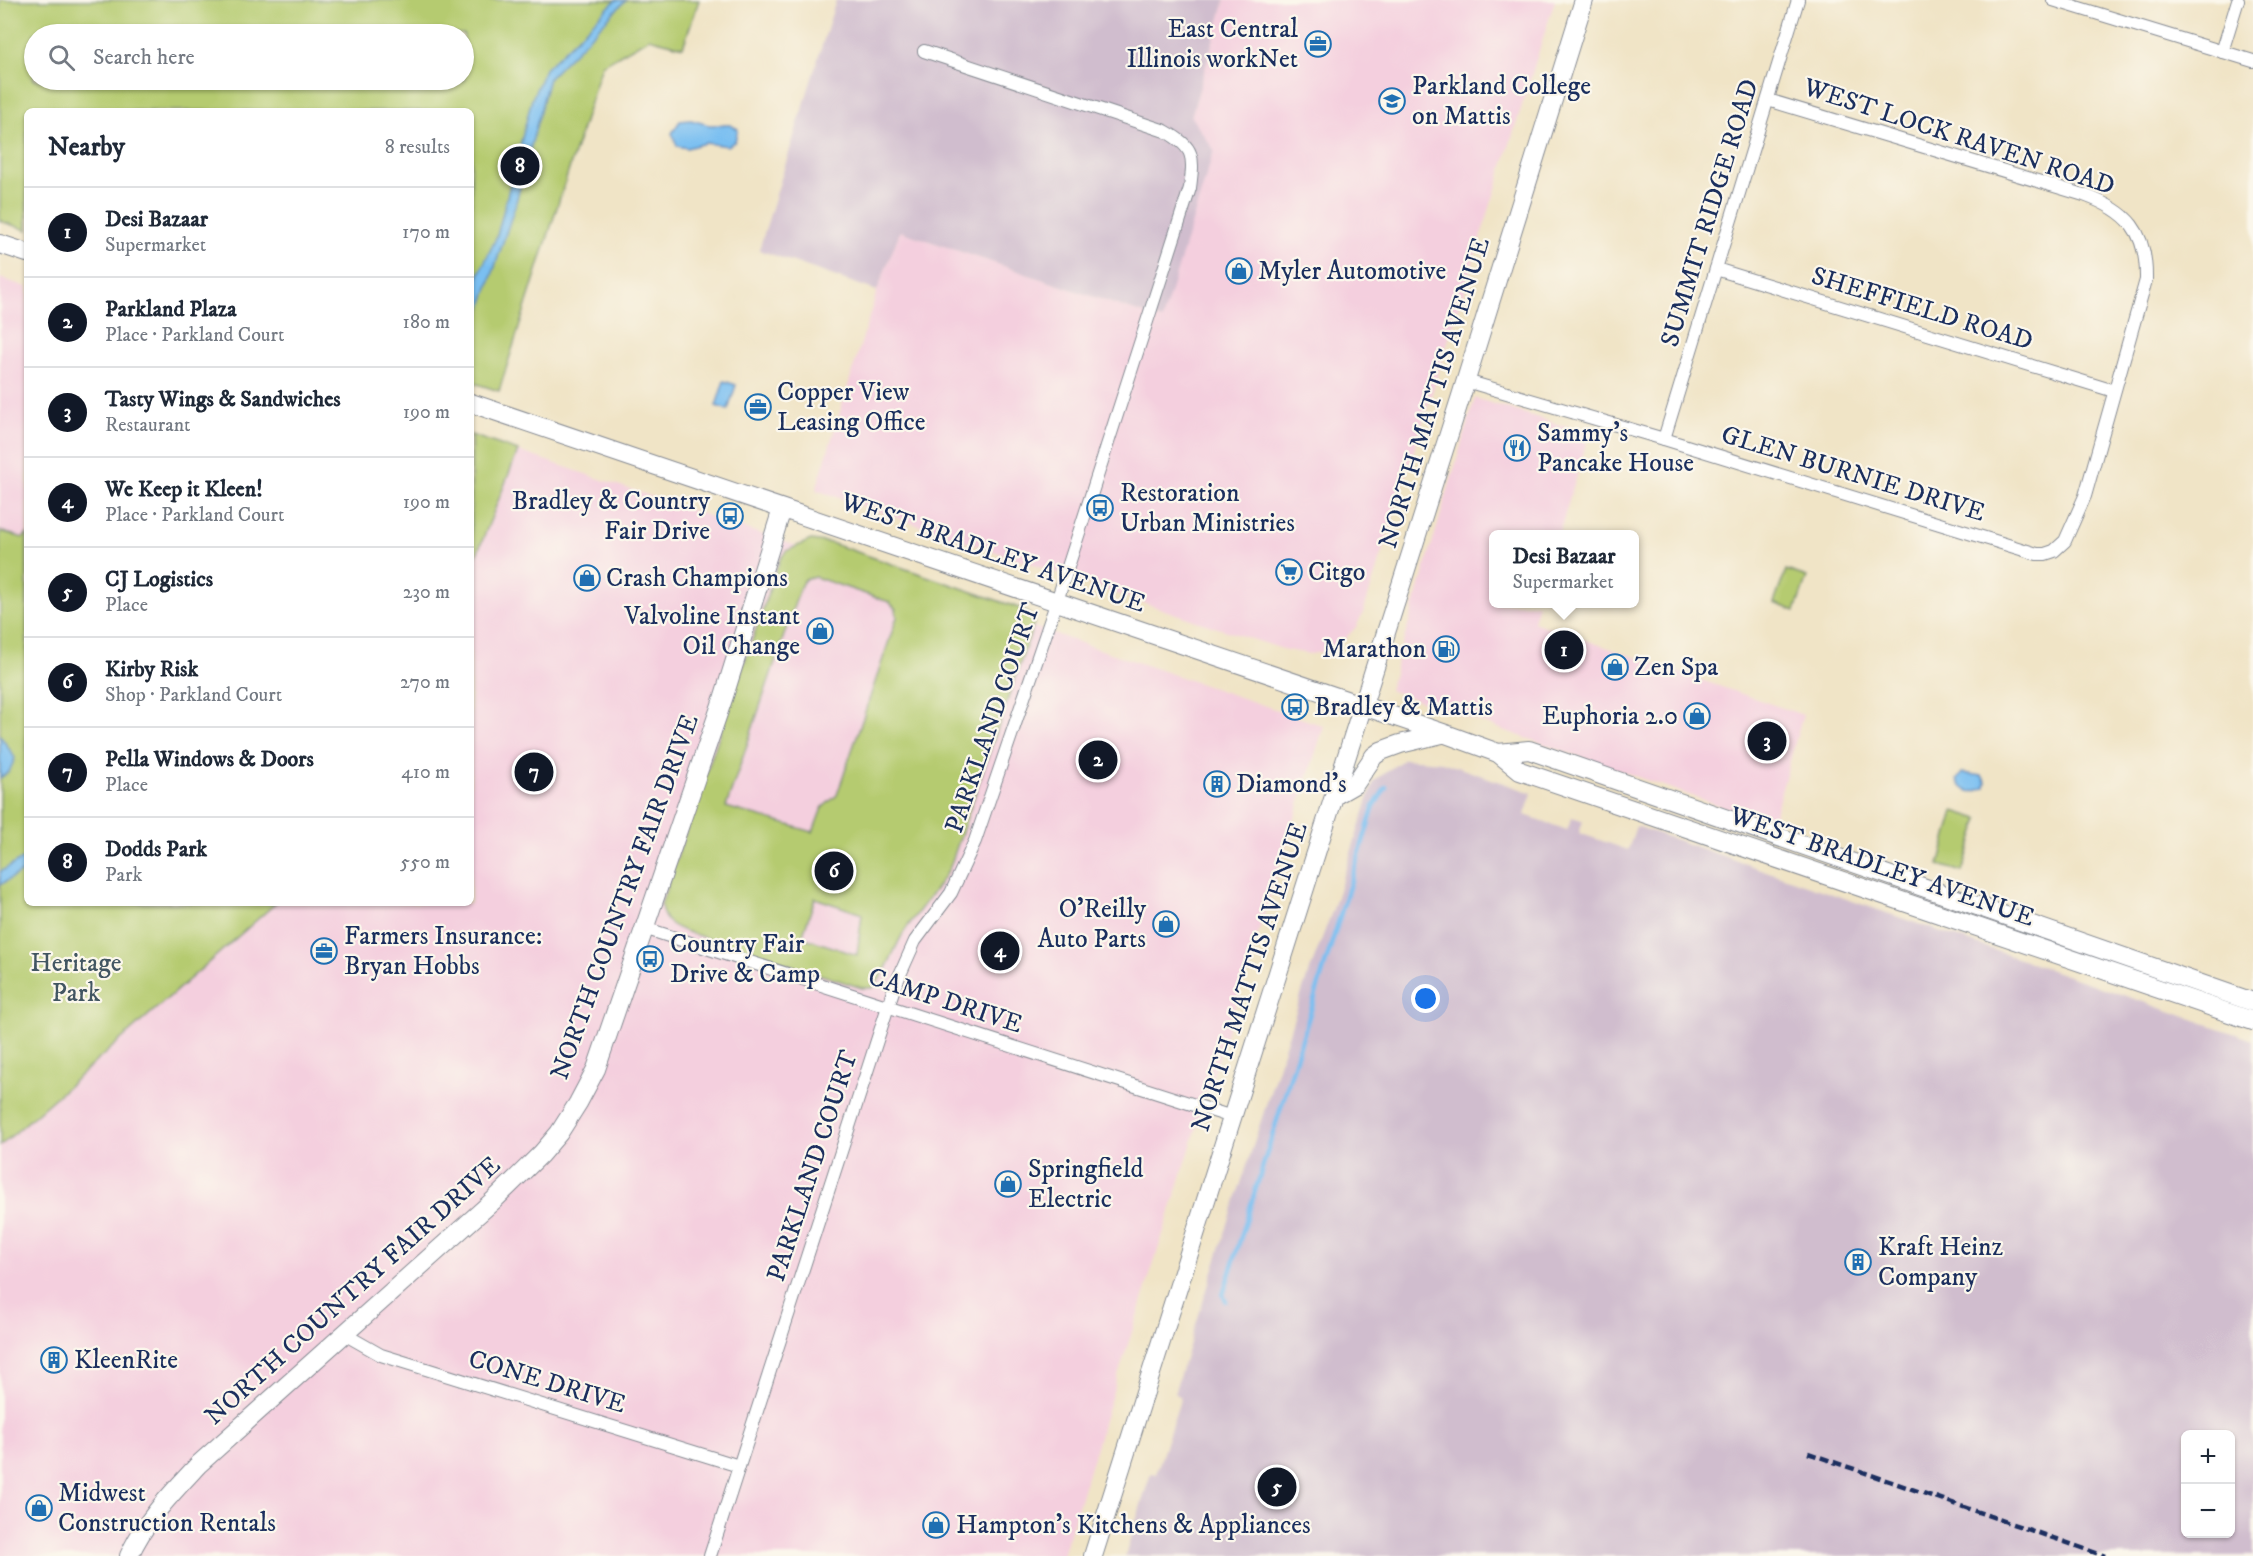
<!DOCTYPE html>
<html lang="en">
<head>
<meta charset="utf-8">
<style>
	:root { --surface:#fff; --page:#f2f2f3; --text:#1f2937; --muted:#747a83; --line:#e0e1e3; --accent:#111827 }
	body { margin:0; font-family:"IM FELL DW Pica",serif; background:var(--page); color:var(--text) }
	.controls { position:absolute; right:18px; bottom:18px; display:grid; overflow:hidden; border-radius:9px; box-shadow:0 2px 4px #0004 }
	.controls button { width:54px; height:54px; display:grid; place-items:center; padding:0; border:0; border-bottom:2px solid var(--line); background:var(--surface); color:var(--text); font:30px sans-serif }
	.you { position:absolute; left:1426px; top:999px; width:21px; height:21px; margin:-15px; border:4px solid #fff; border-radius:50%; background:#1a73e8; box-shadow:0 0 0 9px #1a73e833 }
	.badge { display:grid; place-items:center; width:39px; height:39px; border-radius:50%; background:var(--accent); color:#fff; font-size:20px; font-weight:700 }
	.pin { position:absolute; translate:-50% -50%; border:3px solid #fff; box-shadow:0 2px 6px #0006 }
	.popup { position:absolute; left:1489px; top:530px; width:150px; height:78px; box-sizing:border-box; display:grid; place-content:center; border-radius:9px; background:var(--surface); filter:drop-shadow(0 2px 4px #0005); font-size:20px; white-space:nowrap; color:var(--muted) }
	.popup b { font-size:22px; color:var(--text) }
	.popup::after { content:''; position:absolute; left:50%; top:100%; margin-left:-12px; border:12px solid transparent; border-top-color:var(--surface) }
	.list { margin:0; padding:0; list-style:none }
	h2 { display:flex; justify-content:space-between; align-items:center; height:78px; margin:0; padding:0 24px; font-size:26px }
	h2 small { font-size:20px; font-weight:400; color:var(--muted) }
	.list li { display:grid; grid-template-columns:39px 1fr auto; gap:18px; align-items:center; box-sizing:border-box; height:90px; padding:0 24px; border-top:2px solid var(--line) }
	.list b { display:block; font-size:22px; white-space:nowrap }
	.list p { margin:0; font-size:20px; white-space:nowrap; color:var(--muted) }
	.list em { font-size:20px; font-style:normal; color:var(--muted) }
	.icon { flex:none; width:33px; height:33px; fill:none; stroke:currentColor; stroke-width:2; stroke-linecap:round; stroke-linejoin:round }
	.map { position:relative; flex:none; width:2253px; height:1556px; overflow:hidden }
	.search { position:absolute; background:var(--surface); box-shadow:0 2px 4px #0004; left:24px; top:24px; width:450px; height:66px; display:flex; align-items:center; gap:15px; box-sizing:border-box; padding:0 21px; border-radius:33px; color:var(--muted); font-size:22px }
	.panel { position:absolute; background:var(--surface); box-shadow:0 2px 4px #0004; left:24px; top:108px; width:450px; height:798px; border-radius:9px }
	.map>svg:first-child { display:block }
	.built { fill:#f4cfde }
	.industrial { fill:#d0bdce; fill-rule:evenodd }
	.green { fill:#b5cb70; stroke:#687d67; stroke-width:1.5; fill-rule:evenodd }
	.water { fill:#7abff1; stroke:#4a77a8; stroke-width:1.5 }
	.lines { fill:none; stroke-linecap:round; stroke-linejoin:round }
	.stream { stroke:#7abff1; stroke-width:4.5 }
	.street-casing { stroke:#868a92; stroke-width:14 }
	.secondary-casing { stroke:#868a92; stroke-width:20 }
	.street { stroke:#fff; stroke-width:12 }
	.secondary { stroke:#fff; stroke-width:18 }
	.rail { stroke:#1b2f5e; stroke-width:4.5; stroke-dasharray:9 4.5; stroke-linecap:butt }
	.labels { text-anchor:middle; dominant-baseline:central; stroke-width:4.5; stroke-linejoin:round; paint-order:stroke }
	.poi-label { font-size:26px; fill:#1b2f5e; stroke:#fbf7ec; text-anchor:start }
	.street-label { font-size:26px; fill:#1b2f5e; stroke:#fbf7ec }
	.park-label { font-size:26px; fill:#425662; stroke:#fbf7ec }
</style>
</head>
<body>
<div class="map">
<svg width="2253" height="1556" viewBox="0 0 2253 1556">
	<rect width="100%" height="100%" fill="#fbf7ec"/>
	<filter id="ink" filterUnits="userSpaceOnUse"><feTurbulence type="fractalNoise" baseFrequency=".0167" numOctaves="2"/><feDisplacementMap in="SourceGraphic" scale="12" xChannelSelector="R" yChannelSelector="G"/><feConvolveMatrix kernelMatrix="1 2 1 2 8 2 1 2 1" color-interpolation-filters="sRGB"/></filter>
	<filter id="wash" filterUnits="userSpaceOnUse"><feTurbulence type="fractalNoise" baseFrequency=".008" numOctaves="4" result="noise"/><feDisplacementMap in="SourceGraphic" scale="24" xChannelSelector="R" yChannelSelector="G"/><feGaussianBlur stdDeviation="1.35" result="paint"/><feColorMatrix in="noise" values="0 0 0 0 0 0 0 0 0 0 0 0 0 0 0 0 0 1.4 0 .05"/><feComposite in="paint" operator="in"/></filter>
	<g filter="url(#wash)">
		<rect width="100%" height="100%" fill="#f0e4c6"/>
		<g class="built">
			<path d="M1225,0H1555L1363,613L1356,627L1343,641L1329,651L1310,654L1286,650L1202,623L816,490L877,291L900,231L1162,320L1191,117Z"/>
			<path d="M0,278L27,287V534L23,538L0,531Z"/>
			<path d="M1475,398L1589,434L1559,534H1494V604H1538L1533,622L1803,715L1772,824L1389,690Z"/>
			<path d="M518,451L1324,726L1105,1417L1063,1556H0V1147L276,903H471V569Z"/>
		</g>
		<g class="industrial">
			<path d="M836,0H1225L1191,117L1214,150L1162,320L900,231L877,291L759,250Z"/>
			<path d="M1404,759L1442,762L1532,793L1525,815L1567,830L1572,818L1583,821L1579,833L1628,850L1636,826L2253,1040V1556H1125L1151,1473L1156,1474L1181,1397L1174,1393L1304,986L1333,909L1374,781ZM2186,1434H2230V1534H2186Z"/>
		</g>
		<g class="green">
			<path d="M0,0H699L683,47L649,38L602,65L499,391L471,382V111H27V230L0,221ZM34,34H464V80H34Z"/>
			<path d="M471,435L518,451L471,569Z"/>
			<path d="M0,531L23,538L27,534V903H276L0,1146Z"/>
			<path d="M811,540L831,543L1022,609L1031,616L1034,623L950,867C937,890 919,909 904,932C893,949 887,974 872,988H862L687,932C672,926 662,922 661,904L780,559L786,551ZM815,577L889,602L896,609L897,617L837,795L822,808L813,832L726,807L801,585L804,580ZM815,898L862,914L857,955L802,937Z"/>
			<path d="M1786,570L1807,577L1795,611L1774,603Z"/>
			<path d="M1954,811L1979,819L1962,872L1939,865Z"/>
		</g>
		<g class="water">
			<path d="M616,0H626L549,78L515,206L471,339V291L497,236L532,99L545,69Z"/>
			<path d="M691,120L709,125H730L738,129L735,141L728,146L705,143L687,148L677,146L672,133L680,121Z"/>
			<path d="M724,381L736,385L728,410L716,406Z"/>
			<path d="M0,735L15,758L9,772L0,778Z"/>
			<path d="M1962,773L1982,776L1986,782L1985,787C1973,794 1964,794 1957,780Z"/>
			<path d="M27,856V869L0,885V872Z"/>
		</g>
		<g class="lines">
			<path class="stream" d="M1226,1301L1223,1295L1374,806L1386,787"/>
		</g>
	</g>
	<g filter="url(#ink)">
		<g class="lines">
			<g class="street-casing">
				<g id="street">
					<path d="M2053,0L2253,61"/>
					<path d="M2222,52L2238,0"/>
					<path d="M1716,269L2114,391"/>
					<path d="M1466,381L1664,439L2037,554H2045L2054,551L2065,541L2085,496L2146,280C2147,231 2128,211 2084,195L1768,100"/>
					<path d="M1664,439L1798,0"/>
					<path d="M644,928L1232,1117"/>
					<path d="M344,1334L381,1355L739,1466"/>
					<path d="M710,1556L894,988L915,941L951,893L975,841L1057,601L1190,188C1194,156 1195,148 1165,131L924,51"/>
				</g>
			</g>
			<g class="secondary-casing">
				<g id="secondary">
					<path d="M0,244L27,253"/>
					<path d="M471,403L1443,733L1498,753L1520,771L2253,1021"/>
					<path d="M1498,753L1529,750L2253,1002"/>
					<path d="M1334,796L1355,784L1374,756L1381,751L1400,744L1442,734"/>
					<path d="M129,1556C145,1520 173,1492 199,1464L494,1200L541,1154L559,1133L578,1103L596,1069L724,696L782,509"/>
					<path d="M1093,1556L1461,396L1584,0"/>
				</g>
			</g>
			<use href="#street" class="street"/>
			<use href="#secondary" class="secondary"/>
			<path class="rail" d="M1808,1453L2105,1556"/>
		</g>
	</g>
	<defs>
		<g id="office-ring" transform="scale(1.35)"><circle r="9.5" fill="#fbf7ec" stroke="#1f6fb2" stroke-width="1.5"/><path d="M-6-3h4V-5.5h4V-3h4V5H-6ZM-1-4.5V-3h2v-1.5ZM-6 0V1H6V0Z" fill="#1f6fb2"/></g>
		<g id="university-ring" transform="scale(1.35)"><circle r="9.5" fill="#fbf7ec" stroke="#1f6fb2" stroke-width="1.5"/><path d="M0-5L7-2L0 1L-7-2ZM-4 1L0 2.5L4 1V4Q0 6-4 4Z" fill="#1f6fb2"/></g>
		<g id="shop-ring" transform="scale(1.35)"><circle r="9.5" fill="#fbf7ec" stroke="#1f6fb2" stroke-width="1.5"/><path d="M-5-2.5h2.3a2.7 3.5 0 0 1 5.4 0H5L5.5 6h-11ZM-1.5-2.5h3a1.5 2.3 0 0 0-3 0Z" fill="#1f6fb2"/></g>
		<g id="restaurant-ring" transform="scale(1.35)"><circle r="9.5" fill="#fbf7ec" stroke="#1f6fb2" stroke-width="1.5"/><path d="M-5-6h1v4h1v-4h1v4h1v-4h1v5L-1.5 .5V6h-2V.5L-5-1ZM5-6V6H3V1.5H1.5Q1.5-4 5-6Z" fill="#1f6fb2"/></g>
		<g id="bus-ring" transform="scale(1.35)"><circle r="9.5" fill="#fbf7ec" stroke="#1f6fb2" stroke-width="1.5"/><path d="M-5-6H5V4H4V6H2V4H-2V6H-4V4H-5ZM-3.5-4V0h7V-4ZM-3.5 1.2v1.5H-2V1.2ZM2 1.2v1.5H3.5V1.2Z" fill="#1f6fb2"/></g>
		<g id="supermarket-ring" transform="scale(1.35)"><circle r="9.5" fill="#fbf7ec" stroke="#1f6fb2" stroke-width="1.5"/><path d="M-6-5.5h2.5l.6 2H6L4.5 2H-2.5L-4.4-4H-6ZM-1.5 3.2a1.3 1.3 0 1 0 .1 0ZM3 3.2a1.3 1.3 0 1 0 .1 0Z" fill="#1f6fb2"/></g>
		<g id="fuel-ring" transform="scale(1.35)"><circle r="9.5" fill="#fbf7ec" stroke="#1f6fb2" stroke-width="1.5"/><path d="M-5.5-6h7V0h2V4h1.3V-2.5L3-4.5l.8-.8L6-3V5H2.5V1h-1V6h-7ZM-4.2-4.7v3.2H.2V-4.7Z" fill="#1f6fb2"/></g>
		<g id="building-ring" transform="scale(1.35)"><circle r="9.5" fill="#fbf7ec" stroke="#1f6fb2" stroke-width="1.5"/><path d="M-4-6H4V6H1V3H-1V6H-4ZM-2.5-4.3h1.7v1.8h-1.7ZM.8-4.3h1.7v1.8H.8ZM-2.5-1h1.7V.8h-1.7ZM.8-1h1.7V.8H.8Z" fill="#1f6fb2"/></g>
	</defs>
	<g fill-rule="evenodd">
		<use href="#office-ring" x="1318" y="44"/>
		<use href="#university-ring" x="1392" y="101"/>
		<use href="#shop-ring" x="1239" y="271"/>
		<use href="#office-ring" x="758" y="407"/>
		<use href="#restaurant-ring" x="1517" y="448"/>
		<use href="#bus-ring" x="1100" y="508"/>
		<use href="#bus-ring" x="730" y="516"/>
		<use href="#supermarket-ring" x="1289" y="572"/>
		<use href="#shop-ring" x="587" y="578"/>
		<use href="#shop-ring" x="820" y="631"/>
		<use href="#fuel-ring" x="1446" y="649"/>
		<use href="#shop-ring" x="1615" y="667"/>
		<use href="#bus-ring" x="1295" y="707"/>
		<use href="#shop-ring" x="1697" y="716"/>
		<use href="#building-ring" x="1217" y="784"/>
		<use href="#shop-ring" x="1166" y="924"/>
		<use href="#office-ring" x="324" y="951"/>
		<use href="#bus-ring" x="650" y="959"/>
		<use href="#shop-ring" x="1008" y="1184"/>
		<use href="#building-ring" x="1858" y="1262"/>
		<use href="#building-ring" x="54" y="1360"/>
		<use href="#shop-ring" x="39" y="1508"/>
		<use href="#shop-ring" x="936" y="1525"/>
	</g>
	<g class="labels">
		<g class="poi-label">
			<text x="1298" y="29" text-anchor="end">East Central<tspan x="1298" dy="30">Illinois workNet</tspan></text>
			<text x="1412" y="86">Parkland College<tspan x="1412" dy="30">on Mattis</tspan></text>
			<text x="1258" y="271">Myler Automotive</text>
			<text x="777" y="392">Copper View<tspan x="777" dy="30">Leasing Office</tspan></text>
			<text x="1537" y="433">Sammy's<tspan x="1537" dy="30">Pancake House</tspan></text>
			<text x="1120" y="493">Restoration<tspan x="1120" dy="30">Urban Ministries</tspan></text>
			<text x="710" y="501" text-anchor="end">Bradley &amp; Country<tspan x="710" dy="30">Fair Drive</tspan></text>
			<text x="1308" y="572">Citgo</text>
			<text x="606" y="578">Crash Champions</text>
			<text x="800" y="616" text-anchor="end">Valvoline Instant<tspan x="800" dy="30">Oil Change</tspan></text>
			<text x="1426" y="649" text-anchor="end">Marathon</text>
			<text x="1634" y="667">Zen Spa</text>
			<text x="1314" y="707">Bradley &amp; Mattis</text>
			<text x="1678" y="716" text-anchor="end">Euphoria 2.0</text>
			<text x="1236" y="784">Diamond's</text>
			<text x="1146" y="909" text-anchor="end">O'Reilly<tspan x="1146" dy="30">Auto Parts</tspan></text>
			<text x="344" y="936">Farmers Insurance:<tspan x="344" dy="30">Bryan Hobbs</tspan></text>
			<text x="670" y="944">Country Fair<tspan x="670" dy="30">Drive &amp; Camp</tspan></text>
			<text x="1028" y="1169">Springfield<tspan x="1028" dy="30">Electric</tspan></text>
			<text x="1878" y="1247">Kraft Heinz<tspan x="1878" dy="30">Company</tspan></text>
			<text x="74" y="1360">KleenRite</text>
			<text x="58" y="1493">Midwest<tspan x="58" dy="30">Construction Rentals</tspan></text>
			<text x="956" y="1525">Hampton's Kitchens &amp; Appliances</text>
		</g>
		<g class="street-label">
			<text transform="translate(1959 137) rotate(18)">WEST LOCK RAVEN ROAD</text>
			<text transform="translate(1710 213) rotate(-73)">SUMMIT RIDGE ROAD</text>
			<text transform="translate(1922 309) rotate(17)">SHEFFIELD ROAD</text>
			<text transform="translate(1435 393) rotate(-73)">NORTH MATTIS AVENUE</text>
			<text transform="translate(1853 474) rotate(17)">GLEN BURNIE DRIVE</text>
			<text transform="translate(993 553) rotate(19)">WEST BRADLEY AVENUE</text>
			<text transform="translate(993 718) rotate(-71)">PARKLAND COURT</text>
			<text transform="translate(1882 867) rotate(19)">WEST BRADLEY AVENUE</text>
			<text transform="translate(625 897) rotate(-70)">NORTH COUNTRY FAIR DRIVE</text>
			<text transform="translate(1250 977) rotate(-72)">NORTH MATTIS AVENUE</text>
			<text transform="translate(945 1001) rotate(18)">CAMP DRIVE</text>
			<text transform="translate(813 1166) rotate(-72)">PARKLAND COURT</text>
			<text transform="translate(353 1291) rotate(-42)">NORTH COUNTRY FAIR DRIVE</text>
			<text transform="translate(547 1382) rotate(17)">CONE DRIVE</text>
		</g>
		<g class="park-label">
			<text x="76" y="963">Heritage<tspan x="76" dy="30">Park</tspan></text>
		</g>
	</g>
</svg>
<div class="controls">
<button>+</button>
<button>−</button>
</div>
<div class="you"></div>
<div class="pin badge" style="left:1564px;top:650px">1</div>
<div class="popup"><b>Desi Bazaar</b>Supermarket</div>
<div class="pin badge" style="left:1098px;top:760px">2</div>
<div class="pin badge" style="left:1767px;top:741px">3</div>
<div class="pin badge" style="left:1000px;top:951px">4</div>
<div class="pin badge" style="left:1277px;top:1487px">5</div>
<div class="pin badge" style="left:834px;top:871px">6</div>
<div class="pin badge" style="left:534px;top:772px">7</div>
<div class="pin badge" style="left:520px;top:166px">8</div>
<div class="search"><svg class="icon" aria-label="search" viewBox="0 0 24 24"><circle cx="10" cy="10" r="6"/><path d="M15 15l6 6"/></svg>Search here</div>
<section class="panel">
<h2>Nearby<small>8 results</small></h2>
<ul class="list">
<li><span class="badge">1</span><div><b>Desi Bazaar</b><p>Supermarket</p></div><em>170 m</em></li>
<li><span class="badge">2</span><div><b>Parkland Plaza</b><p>Place · Parkland Court</p></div><em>180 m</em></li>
<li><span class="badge">3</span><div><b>Tasty Wings &amp; Sandwiches</b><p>Restaurant</p></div><em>190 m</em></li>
<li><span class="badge">4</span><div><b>We Keep it Kleen!</b><p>Place · Parkland Court</p></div><em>190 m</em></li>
<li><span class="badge">5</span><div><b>CJ Logistics</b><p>Place</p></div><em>230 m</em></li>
<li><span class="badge">6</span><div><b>Kirby Risk</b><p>Shop · Parkland Court</p></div><em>270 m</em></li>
<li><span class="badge">7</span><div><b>Pella Windows &amp; Doors</b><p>Place</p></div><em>410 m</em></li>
<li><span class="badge">8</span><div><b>Dodds Park</b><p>Park</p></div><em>550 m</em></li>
</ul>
</section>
</div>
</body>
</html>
